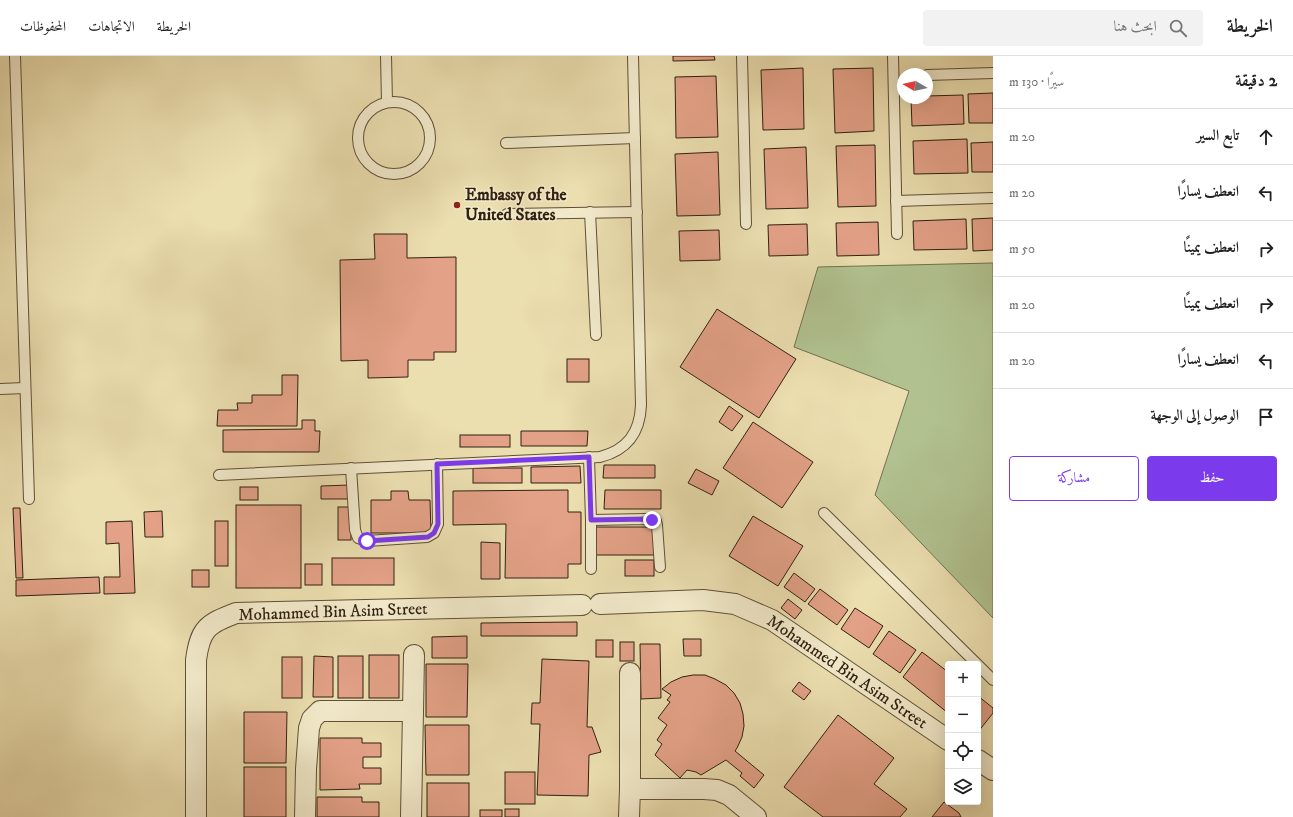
<!DOCTYPE html>
<html lang="ar">
<head>
<meta charset="utf-8">
<style>
	:root { --surface:#fff; --page:#f2f2f2; --text:#222; --muted:#767676; --line:#e0e0e0; --accent:#7c3aed }
	body { margin:0; font-family:"IM FELL DW Pica",Amiri,serif; background:var(--page); color:var(--text); direction:rtl }
	.controls { position:absolute; right:12px; bottom:12px; display:grid; overflow:hidden; border-radius:4px; box-shadow:0 4px 16px #0002 }
	.controls button { width:36px; height:36px; display:grid; place-items:center; padding:0; border:0; border-bottom:1px solid var(--line); background:var(--surface); color:var(--text); font:20px sans-serif }
	.compass { position:absolute; left:897px; top:12px; width:36px; height:36px; border-radius:50%; background:var(--surface); box-shadow:0 4px 16px #0002; rotate:279deg }
	.stop { position:absolute; width:12px; height:12px; margin:-9px; border:3px solid #7c3aed; border-radius:50%; background:#fff }
	.stop.end { background:#7c3aed; border-color:#fff; box-shadow:0 1px 4px #0008 }
	.list { margin:0; padding:0; list-style:none }
	h2 { display:flex; justify-content:space-between; align-items:center; height:52px; margin:0; padding:0 16px; font-size:17px }
	h2 small { font-size:13px; font-weight:400; color:var(--muted) }
	.list li { display:grid; grid-template-columns:26px 1fr auto; gap:12px; align-items:center; box-sizing:border-box; height:56px; padding:0 16px; border-top:1px solid var(--line) }
	.list b { display:block; font-size:15px; white-space:nowrap }
	.list em { font-size:13px; font-style:normal; color:var(--muted) }
	.actions { display:flex; gap:8px; padding:12px 16px }
	.actions a { flex:1; padding:9px 0; border:1px solid var(--accent); border-radius:4px; text-align:center; font-size:14px; color:var(--accent) }
	.actions .main { background:var(--accent); color:#fff }
	.icon { flex:none; width:22px; height:22px; fill:none; stroke:currentColor; stroke-width:2; stroke-linecap:round; stroke-linejoin:round }
	.map { position:relative; flex:none; width:993px; height:761px; overflow:hidden; direction:ltr }
	header { display:flex; align-items:center; gap:24px; box-sizing:border-box; height:56px; padding:0 20px; background:var(--surface); border-bottom:1px solid var(--line) }
	header strong { font-size:19px }
	nav { display:flex; gap:22px; margin-inline-start:auto; font-size:14px }
	.search { width:280px; height:36px; background:var(--page); display:flex; align-items:center; gap:10px; box-sizing:border-box; padding:0 14px; border-radius:4px; color:var(--muted); font-size:15px }
	main { display:flex }
	aside { flex:1; background:var(--surface) }
	.map>svg:first-child { display:block }
	.green { fill:#b1c290; stroke:#717250 }
	.building { fill:#e3a187; stroke:#312111 }
	.lines { fill:none; stroke-linecap:round; stroke-linejoin:round }
	.service-casing { stroke:#605038; stroke-width:12 }
	.minor-casing { stroke:#605038; stroke-width:22 }
	.service { stroke:#f2eacb; stroke-width:10 }
	.minor { stroke:#f2eacb; stroke-width:20 }
	.route { stroke:#7c3aed; stroke-width:5 }
	.poi-dot { fill:#8f2418; stroke:#f2eacb; stroke-width:1.5 }
	.labels { text-anchor:middle; dominant-baseline:central; stroke-width:3; stroke-linejoin:round; paint-order:stroke }
	.poi-label { font-size:17px; font-weight:bold; fill:#312111; stroke:#f2eacb; text-anchor:start }
	.street-label { font-size:17px; fill:#312111; stroke:#f2eacb }
</style>
</head>
<body>
<header>
<strong>الخريطة</strong>
<div class="search"><svg class="icon" aria-label="search" viewBox="0 0 24 24"><circle cx="10" cy="10" r="6"/><path d="M15 15l6 6"/></svg>ابحث هنا</div>
<nav><a>الخريطة</a><a>الاتجاهات</a><a>المحفوظات</a></nav>
</header>
<main>
<aside>
<h2>2 دقيقة<small>سيرًا · 130 m</small></h2>
<ul class="list">
<li><svg class="icon" aria-label="ahead" viewBox="0 0 24 24"><path d="M12 20V5M6 11l6-6 6 6"/></svg><div><b>تابع السير</b></div><em>20 m</em></li>
<li><svg class="icon" aria-label="left" viewBox="0 0 24 24"><path d="M17 20v-9H6M10 6l-5 5 5 5"/></svg><div><b>انعطف يسارًا</b></div><em>20 m</em></li>
<li><svg class="icon" aria-label="right" viewBox="0 0 24 24"><path d="M7 20v-9h11M14 6l5 5-5 5"/></svg><div><b>انعطف يمينًا</b></div><em>50 m</em></li>
<li><svg class="icon" aria-label="right" viewBox="0 0 24 24"><path d="M7 20v-9h11M14 6l5 5-5 5"/></svg><div><b>انعطف يمينًا</b></div><em>20 m</em></li>
<li><svg class="icon" aria-label="left" viewBox="0 0 24 24"><path d="M17 20v-9H6M10 6l-5 5 5 5"/></svg><div><b>انعطف يسارًا</b></div><em>20 m</em></li>
<li><svg class="icon" aria-label="arrive" viewBox="0 0 24 24"><path d="M6 21V4h12l-3 4 3 4H6"/></svg><div><b>الوصول إلى الوجهة</b></div></li>
</ul>
<div class="actions"><a class="main">حفظ</a><a>مشاركة</a></div>
</aside>
<div class="map">
<svg width="993" height="761" viewBox="0 0 993 761">
	<rect width="100%" height="100%" fill="#ebdeaf"/>
	<filter id="stains"><feTurbulence type="fractalNoise" baseFrequency=".005" numOctaves="4"/><feColorMatrix values="0 0 0 0 .2 0 0 0 0 .09 0 0 0 0 .02 0 0 0 .5 -.17"/></filter>
	<radialGradient id="worn" r=".72"><stop offset=".6" stop-color="#630" stop-opacity="0"/><stop offset="1" stop-color="#630" stop-opacity=".3"/></radialGradient>
	<path class="green" d="M993,207V562L875,439L909,335L794,291L818,211Z"/>
	<g class="building">
		<path d="M673,0H714L715,4L673,5Z"/>
		<path d="M803,12L804,73L763,74L761,14Z"/>
		<path d="M873,12L874,75L835,77L833,13Z"/>
		<path d="M716,20L718,81L676,82L675,21Z"/>
		<path d="M993,37V67H969L968,38Z"/>
		<path d="M963,39L964,68L912,70L911,42H927V40Z"/>
		<path d="M967,83L968,117L914,118L913,85Z"/>
		<path d="M993,86V116H972L971,87Z"/>
		<path d="M875,89L876,150L838,151L836,90Z"/>
		<path d="M806,91L808,152L766,153L764,93Z"/>
		<path d="M718,96L720,159L677,160L675,98Z"/>
		<path d="M993,162V194L973,195L972,163Z"/>
		<path d="M966,163L967,193L914,194L913,165Z"/>
		<path d="M878,166L879,199L837,200L836,167Z"/>
		<path d="M807,168L808,199L769,200L768,169Z"/>
		<path d="M719,174L720,204L680,205L679,175Z"/>
		<path d="M374,178H407V202L456,201V296H434V304H408V321L368,322V304L341,305L340,204L375,203Z"/>
		<path d="M717,253L796,303L759,362L680,311Z"/>
		<rect x="567" y="303" width="22" height="23"/>
		<path d="M282,319H298L297,370H217L218,354H238L237,347H252V339H282Z"/>
		<path d="M729,350L743,360L732,375L719,366Z"/>
		<path d="M302,364H315V375H320L319,396H223V374L302,373Z"/>
		<path d="M753,366L813,406L782,452L723,412Z"/>
		<path d="M521,375H588L587,390H521Z"/>
		<rect x="460" y="379" width="50" height="12"/>
		<path d="M604,409H655V422H603Z"/>
		<path d="M580,410L581,427H531V411Z"/>
		<rect x="473" y="412" width="49" height="15"/>
		<path d="M696,413L719,425L712,439L688,427Z"/>
		<path d="M350,429V443H321V430Z"/>
		<rect x="240" y="431" width="18" height="13"/>
		<path d="M568,434V456H581V508H568V522H505L506,468L453,469V435Z"/>
		<path d="M605,434H661V453H604Z"/>
		<path d="M391,435H408L409,444H430L431,477H371V444H391Z"/>
		<rect x="236" y="449" width="65" height="83"/>
		<rect x="338" y="451" width="13" height="33"/>
		<path d="M13,452H20L23,522H16Z"/>
		<path d="M162,455L163,481H145L144,456Z"/>
		<path d="M753,460L803,490L778,530L729,500Z"/>
		<path d="M132,465L135,537L104,538V521H120L119,487L106,488V466Z"/>
		<rect x="215" y="465" width="13" height="45"/>
		<rect x="595" y="471" width="59" height="28"/>
		<path d="M481,486L500,487V523H481Z"/>
		<rect x="332" y="502" width="62" height="27"/>
		<rect x="625" y="504" width="29" height="16"/>
		<rect x="305" y="508" width="17" height="21"/>
		<rect x="192" y="514" width="17" height="17"/>
		<path d="M794,517L815,533L805,546L784,531Z"/>
		<path d="M99,521L100,537L16,540V524Z"/>
		<path d="M820,533L848,554L837,569L808,548Z"/>
		<path d="M788,543L802,554L795,563L781,552Z"/>
		<path d="M855,552L883,570L869,592L841,573Z"/>
		<path d="M577,566V580H481V567Z"/>
		<path d="M889,575L916,594L900,617L873,598Z"/>
		<path d="M467,580V602H432V581Z"/>
		<path d="M683,583H701V600H684Z"/>
		<rect x="596" y="584" width="17" height="17"/>
		<rect x="620" y="586" width="14" height="19"/>
		<path d="M640,588H660L661,642L641,643Z"/>
		<path d="M922,596L948,616V657L903,621Z"/>
		<rect x="369" y="599" width="30" height="43"/>
		<path d="M314,600L333,601V641H313Z"/>
		<rect x="338" y="600" width="25" height="42"/>
		<rect x="282" y="601" width="20" height="41"/>
		<path d="M542,603L589,605L587,671H592L601,696L589,699L588,740L537,739L540,668H531L532,647H540Z"/>
		<path d="M426,608H468L467,661H426Z"/>
		<path d="M693,619H705L715,623L726,629L734,637L740,647L743,658L744,670L742,681L737,692L735,695L764,719L754,732L740,720L742,717L726,704L701,719L696,716L687,714L680,722L655,699L662,688L657,684L667,669L658,662L670,646L667,644L671,639L662,633L671,626L682,621Z"/>
		<path d="M799,626L811,635L804,644L792,635Z"/>
		<path d="M978,640L993,652V657L978,676Z"/>
		<path d="M244,656H287L286,707H244Z"/>
		<path d="M838,659L894,702L874,728L907,753L900,761H823L784,731Z"/>
		<path d="M425,669H469V719H426Z"/>
		<path d="M320,682H362V687H381V701H363V712H381V728H359L360,733L320,734Z"/>
		<rect x="244" y="711" width="42" height="50"/>
		<rect x="505" y="716" width="30" height="32"/>
		<rect x="427" y="727" width="42" height="34"/>
		<path d="M317,741H362V746H379V761H317Z"/>
		<path d="M944,746L959,757L961,761H932Z"/>
		<rect x="505" y="753" width="14" height="8"/>
		<rect x="480" y="754" width="22" height="7"/>
	</g>
	<g class="lines">
		<g class="service-casing">
			<g id="service">
				<path d="M15,0L29,443"/>
				<path d="M386,0L387,46"/>
				<path d="M742,0L746,168"/>
				<path d="M893,0L897,178"/>
				<path d="M927,19L993,17"/>
				<circle cx="394" cy="82" r="36"/>
				<path d="M506,87L635,82"/>
				<path d="M896,145L993,142"/>
				<path d="M590,156L596,279"/>
				<path d="M507,158L637,156"/>
				<path d="M0,333L25,332"/>
				<path d="M589,401L591,464V513"/>
				<path d="M351,412L355,474L358,482L367,485L427,481L434,477L438,468L437,408"/>
				<path d="M219,419L600,401C627,394 640,377 641,349L633,0"/>
				<path d="M824,457L977,608"/>
				<path d="M591,464L647,463L656,465L657,469L660,511"/>
				<path d="M978,609L993,624"/>
			</g>
		</g>
		<g class="minor-casing">
			<g id="minor">
				<path d="M600,548L703,544L735,548L772,564L948,684"/>
				<path d="M413,655L414,599"/>
				<path d="M978,704L993,714"/>
				<path d="M630,733V617"/>
				<path d="M196,761V604C200,573 207,568 236,557L582,549"/>
				<path d="M305,761L306,713L309,672L312,663L320,655H413L411,761"/>
				<path d="M629,761L630,733H704L717,734L729,739L756,761"/>
			</g>
		</g>
		<use href="#service" class="service"/>
		<use href="#minor" class="minor"/>
	</g>
	<g class="lines">
		<path class="route" d="M367,485L428,481L434,477L438,468L437,408L589,401L591,464L647,463L652,464"/>
	</g>
	<circle class="poi-dot" cx="457" cy="149" r="4"/>
	<g class="labels">
		<g class="poi-label">
			<text x="465" y="139">Embassy of the<tspan x="465" dy="20">United States</tspan></text>
		</g>
		<g class="street-label">
			<text transform="translate(333 556) rotate(-2)">Mohammed Bin Asim Street</text>
			<text transform="translate(847 616) rotate(34)">Mohammed Bin Asim Street</text>
		</g>
	</g>
	<rect width="100%" height="100%" filter="url(#stains)"/>
	<rect width="100%" height="100%" fill="url(#worn)"/>
</svg>
<div class="controls">
<button>+</button>
<button>−</button>
<button><svg class="icon" aria-label="locate" viewBox="0 0 24 24"><circle cx="12" cy="12" r="6"/><path d="M12 2v4M12 18v4M2 12h4M18 12h4"/></svg></button>
<button><svg class="icon" aria-label="layers" viewBox="0 0 24 24"><path d="M12 4l9 5-9 5-9-5zM3 14l9 5 9-5"/></svg></button>
</div>
<svg class="compass" viewBox="-18 -18 36 36"><path d="M0-13l5 13h-10z" fill="#e53935"/><path d="M0 13l5-13h-10z" fill="#767676"/></svg>
<div class="stop" style="left:367px;top:485px"></div>
<div class="stop end" style="left:652px;top:464px"></div>
</div>
</main>
</body>
</html>
